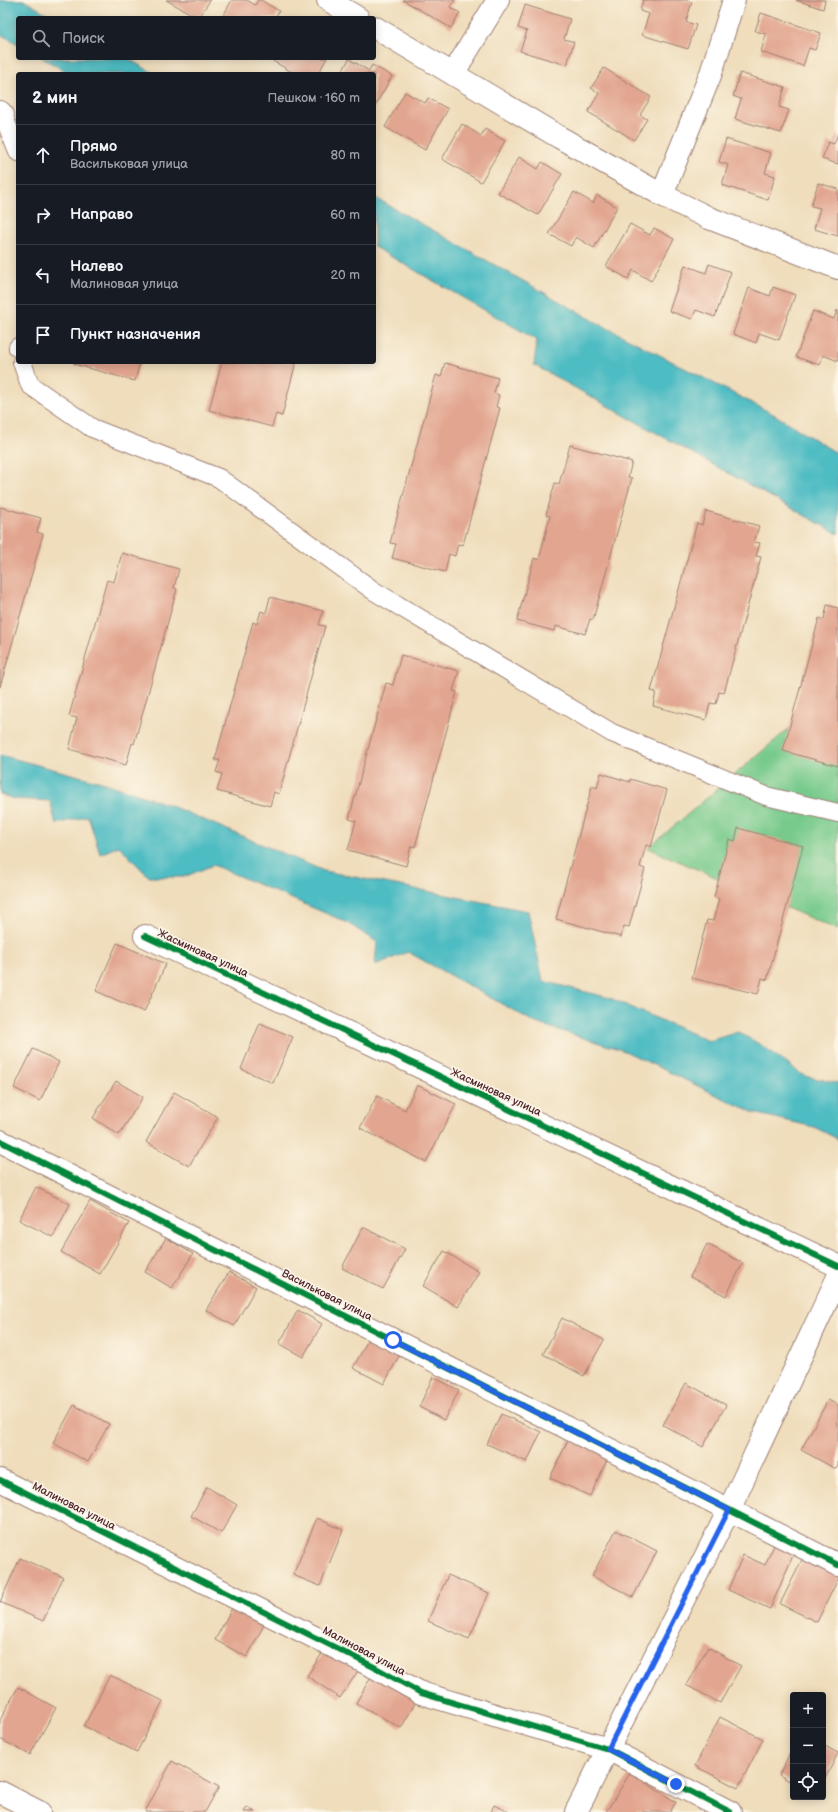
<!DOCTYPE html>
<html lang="ru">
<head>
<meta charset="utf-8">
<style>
	:root { --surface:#171b24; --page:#20242c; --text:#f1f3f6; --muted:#9ea1a6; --line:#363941 }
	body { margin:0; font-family:"Balsamiq Sans",sans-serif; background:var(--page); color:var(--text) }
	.controls { position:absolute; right:12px; bottom:12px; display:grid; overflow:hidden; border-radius:4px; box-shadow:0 2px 10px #0003 }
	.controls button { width:36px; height:36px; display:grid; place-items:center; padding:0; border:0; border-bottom:1px solid var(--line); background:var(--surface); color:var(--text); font:20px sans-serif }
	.stop { position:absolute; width:12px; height:12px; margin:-9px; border:3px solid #2563eb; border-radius:50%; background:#fff }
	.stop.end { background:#2563eb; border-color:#fff; box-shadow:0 1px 4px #0008 }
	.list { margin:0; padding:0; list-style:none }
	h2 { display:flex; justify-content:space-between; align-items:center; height:52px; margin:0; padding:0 16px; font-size:17px }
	h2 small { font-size:13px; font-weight:400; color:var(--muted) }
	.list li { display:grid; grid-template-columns:26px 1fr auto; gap:12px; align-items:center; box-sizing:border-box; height:60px; padding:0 16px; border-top:1px solid var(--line) }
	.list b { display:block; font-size:15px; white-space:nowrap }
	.list p { margin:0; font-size:13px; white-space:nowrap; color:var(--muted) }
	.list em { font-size:13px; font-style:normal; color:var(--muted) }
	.icon { flex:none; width:22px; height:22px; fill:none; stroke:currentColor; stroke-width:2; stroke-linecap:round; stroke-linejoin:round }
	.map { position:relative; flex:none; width:838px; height:1812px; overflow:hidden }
	.search { position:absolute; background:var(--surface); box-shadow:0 2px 10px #0003; left:16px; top:16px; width:360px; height:44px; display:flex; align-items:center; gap:10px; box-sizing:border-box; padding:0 14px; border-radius:4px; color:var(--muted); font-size:15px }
	.panel { position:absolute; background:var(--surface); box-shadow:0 2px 10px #0003; left:16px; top:72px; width:360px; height:292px; border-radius:4px }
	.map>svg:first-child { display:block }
	.green { fill:#77ca8c; stroke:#60745c }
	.water { fill:#4dbcc3; stroke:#4c6e77 }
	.building { fill:#e2a58f }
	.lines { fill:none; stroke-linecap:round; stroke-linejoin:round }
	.service-casing { stroke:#9c7e73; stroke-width:20 }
	.minor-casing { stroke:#9c7e73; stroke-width:24 }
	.service { stroke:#fff; stroke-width:18 }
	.minor { stroke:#fff; stroke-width:22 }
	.cycleway-casing { stroke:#fcf5e5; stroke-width:8 }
	.cycleway { stroke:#00873e; stroke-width:6 }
	.route { stroke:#2563eb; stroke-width:5 }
	.labels { text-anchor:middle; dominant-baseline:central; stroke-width:3.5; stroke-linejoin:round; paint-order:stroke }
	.street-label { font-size:11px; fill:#4a1f2b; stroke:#fcf5e5 }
</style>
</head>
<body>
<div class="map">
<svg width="838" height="1812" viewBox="0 0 838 1812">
	<rect width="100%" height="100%" fill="#fcf5e5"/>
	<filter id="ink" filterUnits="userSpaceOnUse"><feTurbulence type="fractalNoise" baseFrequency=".025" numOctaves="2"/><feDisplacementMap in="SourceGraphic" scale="8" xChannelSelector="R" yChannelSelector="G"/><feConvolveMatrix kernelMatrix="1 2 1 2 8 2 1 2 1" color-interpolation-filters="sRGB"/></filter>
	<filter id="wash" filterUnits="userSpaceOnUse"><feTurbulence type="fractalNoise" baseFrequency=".012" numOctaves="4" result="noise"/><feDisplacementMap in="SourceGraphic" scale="16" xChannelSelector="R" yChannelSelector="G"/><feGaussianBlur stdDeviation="0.9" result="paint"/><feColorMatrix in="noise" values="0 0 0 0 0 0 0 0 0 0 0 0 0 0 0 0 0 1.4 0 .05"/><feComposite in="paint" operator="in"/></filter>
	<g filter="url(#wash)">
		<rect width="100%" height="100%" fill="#efddbb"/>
		<path class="green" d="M838,687V930L648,848Z"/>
		<g class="water">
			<path d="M0,0H23L55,18H18V44L0,34Z"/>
			<path d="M42,58H127L155,74H71Z"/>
			<path d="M374,197L598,323L775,415L838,454V534L534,365L537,340L374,247Z"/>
			<path d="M0,755L105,783L169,805L324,871L528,911L543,981L610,998L709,1041L738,1032L761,1045L804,1076L838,1083V1139L814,1127L754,1113L625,1051L536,1023L408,952L375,965L377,942L346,922L213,865L184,877H149L119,846L100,854L88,816L56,824L50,801L14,799L0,794Z"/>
		</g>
		<g id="blocks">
			<g class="building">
				<path d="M166,0H210L199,18Z"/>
				<path d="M232,0H247L255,5L258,0H261L279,11L275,18H222Z"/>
				<path d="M403,0H455L450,7L460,13L451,28Z"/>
				<path d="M643,0H686L692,2L686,22L696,25L688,49L642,35L649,14L640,11Z"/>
				<path d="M796,0H825L823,9Z"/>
				<path d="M525,5L570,19L564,39L574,42L567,65L520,51L527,31L518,28Z"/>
				<path d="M761,13L821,33L815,50L809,48L803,66L761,52L766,34L755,31Z"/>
				<path d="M275,58H327L318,74H295L273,61Z"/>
				<path d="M349,59L369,71L372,65L392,76L374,108V74H341Z"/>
				<path d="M604,68L651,97L640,115L647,119L634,140L588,112L599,93L591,88Z"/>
				<path d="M740,73L785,87L779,107L789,110L781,133L735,119L741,99L733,96Z"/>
				<path d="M405,92L425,103L428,98L448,109L425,150L385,127Z"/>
				<path d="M462,124L481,136L485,129L505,141L481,182L442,159Z"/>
				<path d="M838,133V164L822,159L828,142L834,144Z"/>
				<path d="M726,139L771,153L765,173L775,176L768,200L722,185L728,165L719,162Z"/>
				<path d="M519,157L538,169L542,162L562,174L538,215L498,193Z"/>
				<path d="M818,183L838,189V236L814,229L820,208L811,206Z"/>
				<path d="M574,192L593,203L597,195L617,207L594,248L576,237L571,246L549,234Z"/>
				<path d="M630,224L650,235L654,228L674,239L651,281L633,270L628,279L606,266Z"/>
				<path d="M709,264L731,272L715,317L696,310L692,319L669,311L685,265L706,273Z"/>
				<path d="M773,287L795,295L779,340L759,333L756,343L733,334L749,288L770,296Z"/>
				<path d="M837,310L838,311V361L823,355L820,365L796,357L813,311L834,319Z"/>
				<path d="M74,362H140L135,381L74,364Z"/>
				<path d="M222,362H296L282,416L276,414L272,427L209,410Z"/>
				<path d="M445,363L498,378L494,393L499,395L496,407L500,408L463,545L458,544L455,556L449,554L445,572L392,558L396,544L390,543L436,375L441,377Z"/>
				<path d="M570,445L632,462L628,477L632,478L593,620L590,619L585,634L556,626L554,631L517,621L534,558L539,560L550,516L546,515L555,483L559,484Z"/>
				<path d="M0,507L41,518L37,532L43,534L0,687Z"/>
				<path d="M706,511L759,526L754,542L760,543L756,556L761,557L724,693L719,692L716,704L710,703L706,720L653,706L656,692L651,691L697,523L702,525Z"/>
				<path d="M122,553L179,569L174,588L177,589L134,744L132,743L126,765L69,749L77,718L69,716L107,580L114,582Z"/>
				<path d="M270,597L323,611L319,625L325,626L279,794L274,792L270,806L217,791L222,774L216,772L220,760H215L253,622L257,624L261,611L266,613Z"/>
				<path d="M827,605L838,608V766L783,751L819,618L824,620Z"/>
				<path d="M401,655L459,671L453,691L457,692L415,847L411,846L406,866L348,850L356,821L349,819L386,683L393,685Z"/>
				<path d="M601,773L630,782V779L667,790L651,847L646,845L640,867L645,869L629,927L624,926L621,937L556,919L592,786L597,788Z"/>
				<path d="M738,828L803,846L767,980L762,978L758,994L692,978L707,920L713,921L719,899L714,897L729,839L735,841Z"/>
				<path d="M117,943L166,964L144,1012L96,991Z"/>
				<path d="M260,1023L293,1037L273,1083L241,1069Z"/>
				<path d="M33,1049L59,1062L40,1101L14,1088Z"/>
				<path d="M116,1081L143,1097L119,1135L93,1118Z"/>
				<path d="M417,1085L456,1104L426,1162L360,1128L377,1096L405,1110Z"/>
				<path d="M174,1092L218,1117L189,1166L146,1142Z"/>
				<path d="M36,1187L70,1204L53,1237L19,1220Z"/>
				<path d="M90,1201L129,1223L100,1274L61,1252Z"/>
				<path d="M363,1227L405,1249L383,1289L342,1268Z"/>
				<path d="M166,1238L193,1254L172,1288L145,1272Z"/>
				<path d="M707,1244L743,1263L726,1296L690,1277Z"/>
				<path d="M444,1251L479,1272L458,1307L423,1286Z"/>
				<path d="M229,1272L256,1287L234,1326L206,1310Z"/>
				<path d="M298,1310L322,1324L303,1357L279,1344Z"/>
				<path d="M562,1318L604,1340L584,1376L543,1354Z"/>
				<path d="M369,1338L400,1354L384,1384L353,1368Z"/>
				<path d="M433,1377L459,1390L444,1420L419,1407Z"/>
				<path d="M686,1383L726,1405L703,1447L663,1425Z"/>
				<path d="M828,1400L838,1405V1465L836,1469L801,1450Z"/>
				<path d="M74,1405L109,1424L88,1462L53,1443Z"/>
				<path d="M501,1414L541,1432L527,1462L487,1444Z"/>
				<path d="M569,1438L609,1456L590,1496L550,1478Z"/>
				<path d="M207,1487L237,1505L221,1533L191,1516Z"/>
				<path d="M317,1518L343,1530L320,1586L293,1575Z"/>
				<path d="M616,1530L657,1551L633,1597L592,1576Z"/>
				<path d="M775,1543L795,1551L770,1609L728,1590L743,1555L765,1565Z"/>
				<path d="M20,1558L63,1577L43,1621L0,1602Z"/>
				<path d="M803,1558L838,1575V1579L817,1622L780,1604Z"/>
				<path d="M448,1575L489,1593L469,1639L428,1621Z"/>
				<path d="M232,1608L264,1625L247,1657L215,1640Z"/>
				<path d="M708,1647L741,1666L720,1703L686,1685Z"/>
				<path d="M325,1649L358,1671L340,1698L307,1676Z"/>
				<path d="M376,1668L421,1693L401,1728L356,1703Z"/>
				<path d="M110,1675L163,1701L137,1752L84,1726Z"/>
				<path d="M18,1687L56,1708L30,1755L0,1739V1720Z"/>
				<path d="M720,1717L763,1739L738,1788L695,1766Z"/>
				<path d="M823,1745L838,1753L823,1783Z"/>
				<path d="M793,1747V1783L779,1775Z"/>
				<path d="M172,1761L219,1787L205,1812H145Z"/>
				<path d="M630,1773L676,1802L670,1812H606Z"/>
				<path d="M494,1805L509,1812H491Z"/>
				<path d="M247,1807L255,1812H244Z"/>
			</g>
		</g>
	</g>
	<g filter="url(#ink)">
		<use href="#blocks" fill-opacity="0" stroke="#9c7e73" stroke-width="1"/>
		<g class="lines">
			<g class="service-casing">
				<g id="service">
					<path d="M3,115L18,152"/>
					<path d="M18,347V348"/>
					<path d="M22,362L30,385L92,428L219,478L374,591L612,733L766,796L838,813"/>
				</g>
			</g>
			<g class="minor-casing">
				<g id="minor">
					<path d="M328,0L358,18"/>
					<path d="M374,27L559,137L662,195L709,218L838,268"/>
					<path d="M453,74L498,0"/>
					<path d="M0,112L3,115"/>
					<path d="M662,195L711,73L734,0"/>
					<path d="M145,936L838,1266"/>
					<path d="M0,1141L838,1565"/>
					<path d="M0,1480L376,1668L421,1693L608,1749L730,1812"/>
					<path d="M0,1792L39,1812"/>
					<path d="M576,1812L729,1510L838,1277"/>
				</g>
			</g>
			<use href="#service" class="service"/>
			<use href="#minor" class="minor"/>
			<g class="cycleway-casing">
				<g id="cycleway">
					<path d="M145,936L838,1266"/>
					<path d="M0,1141L838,1565"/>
					<path d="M0,1480L376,1668L421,1693L608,1749L730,1812"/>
				</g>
			</g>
			<use href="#cycleway" class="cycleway"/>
		</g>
	</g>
	<g class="lines" filter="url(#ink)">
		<path class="route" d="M393,1340L729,1510L608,1749L676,1784"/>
	</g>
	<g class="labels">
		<g class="street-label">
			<text transform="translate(203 953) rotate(25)">Жасминовая улица</text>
			<text transform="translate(496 1092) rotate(25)">Жасминовая улица</text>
			<text transform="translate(327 1295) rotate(27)">Васильковая улица</text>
			<text transform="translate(74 1506) rotate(27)">Малиновая улица</text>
			<text transform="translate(364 1651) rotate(28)">Малиновая улица</text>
		</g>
	</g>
</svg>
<div class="controls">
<button>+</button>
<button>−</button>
<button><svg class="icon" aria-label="locate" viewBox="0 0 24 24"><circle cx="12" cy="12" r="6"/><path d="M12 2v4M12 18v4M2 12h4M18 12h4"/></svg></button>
</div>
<div class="stop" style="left:393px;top:1340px"></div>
<div class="stop end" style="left:676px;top:1784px"></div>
<div class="search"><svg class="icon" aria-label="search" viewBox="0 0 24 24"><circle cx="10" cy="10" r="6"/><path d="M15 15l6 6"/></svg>Поиск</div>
<section class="panel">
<h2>2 мин<small>Пешком · 160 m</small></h2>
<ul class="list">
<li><svg class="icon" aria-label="ahead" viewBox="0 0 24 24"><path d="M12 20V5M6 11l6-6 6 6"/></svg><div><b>Прямо</b><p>Васильковая улица</p></div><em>80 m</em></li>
<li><svg class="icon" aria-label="right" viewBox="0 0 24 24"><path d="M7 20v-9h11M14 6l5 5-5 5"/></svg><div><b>Направо</b></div><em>60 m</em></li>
<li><svg class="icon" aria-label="left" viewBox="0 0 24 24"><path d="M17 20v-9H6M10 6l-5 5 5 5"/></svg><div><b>Налево</b><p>Малиновая улица</p></div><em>20 m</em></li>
<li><svg class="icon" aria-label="arrive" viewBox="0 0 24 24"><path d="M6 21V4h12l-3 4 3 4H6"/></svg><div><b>Пункт назначения</b></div></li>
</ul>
</section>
</div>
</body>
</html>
